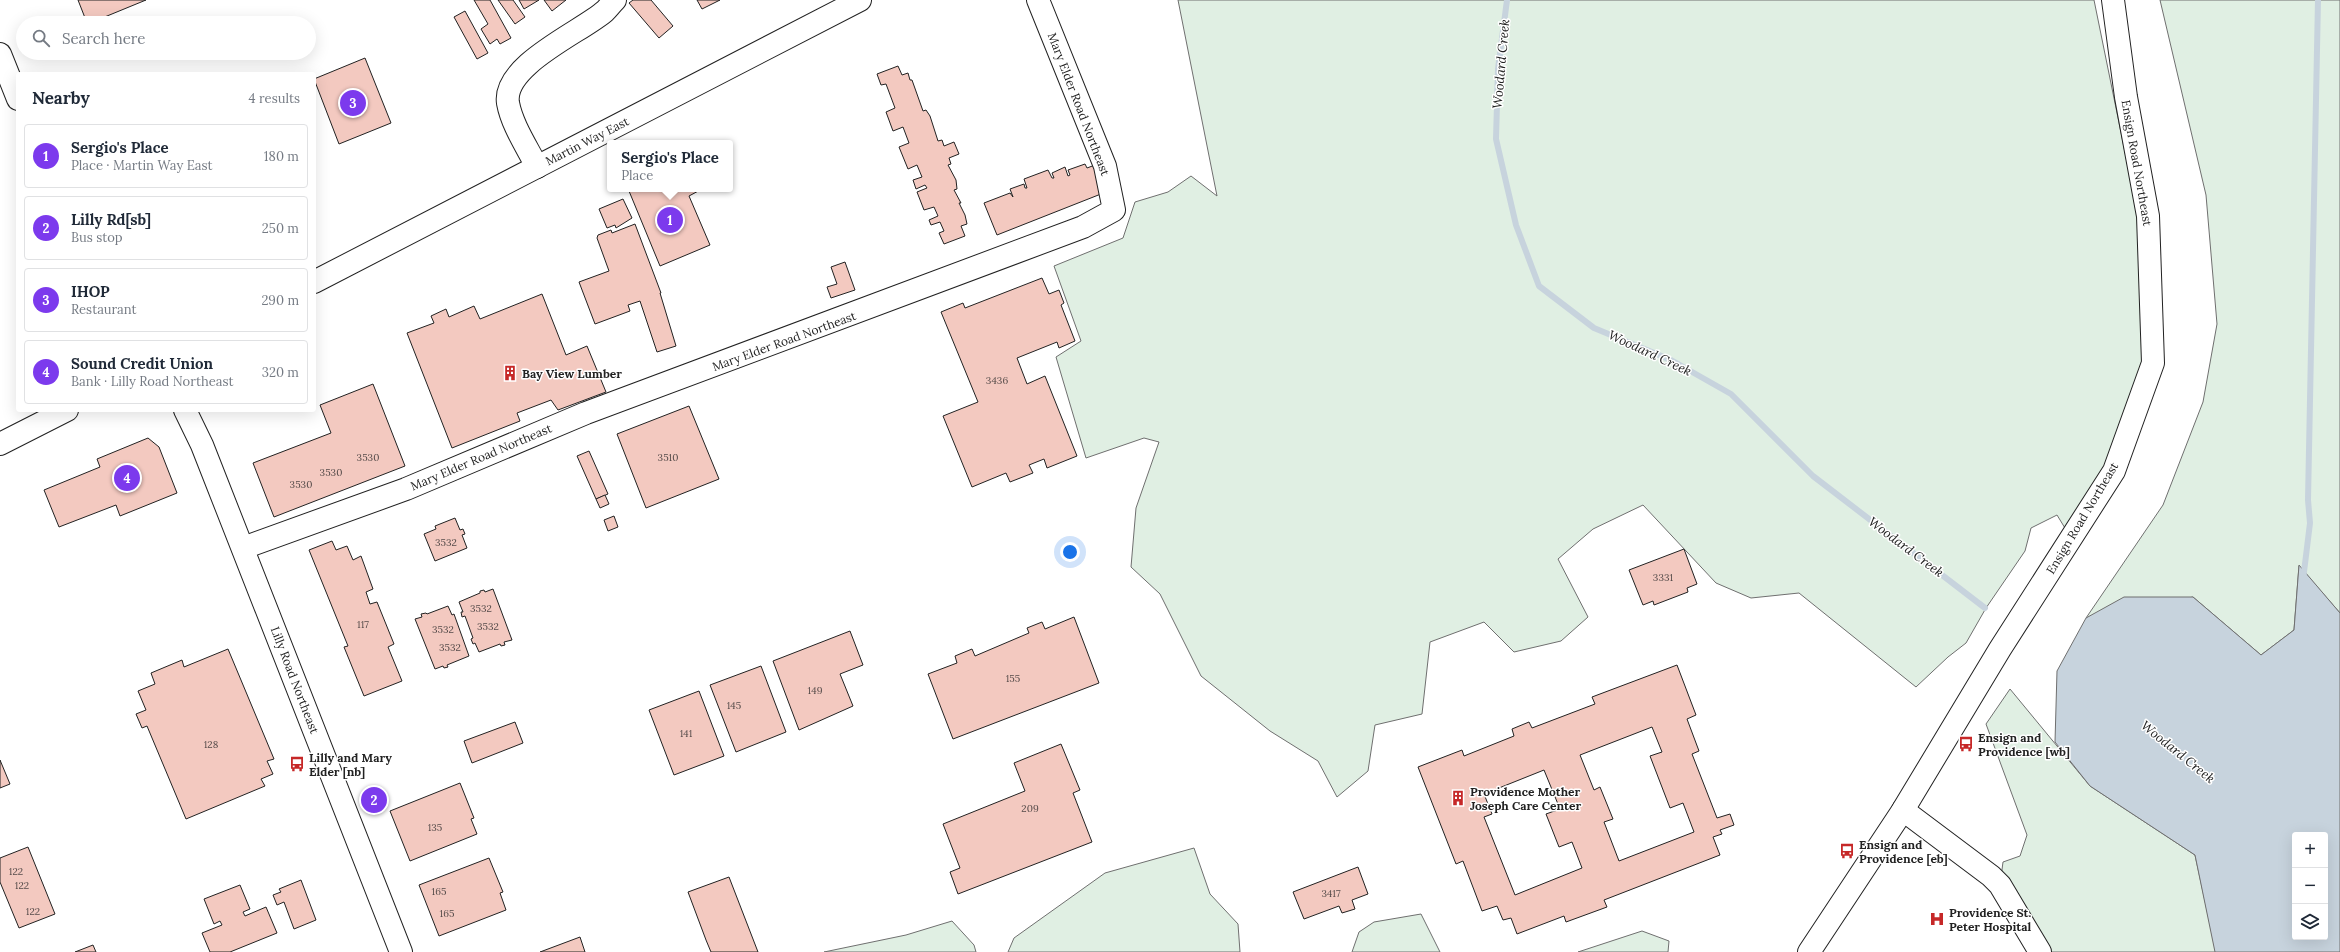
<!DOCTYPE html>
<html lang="en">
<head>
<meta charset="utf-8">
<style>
	:root { --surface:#fff; --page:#f2f2f3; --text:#1f2937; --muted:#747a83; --line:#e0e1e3; --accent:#7c3aed }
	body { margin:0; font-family:Lora,serif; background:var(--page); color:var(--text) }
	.controls { position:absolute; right:12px; bottom:12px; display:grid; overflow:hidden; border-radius:4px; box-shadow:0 4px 16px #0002 }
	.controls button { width:36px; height:36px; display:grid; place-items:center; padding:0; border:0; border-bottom:1px solid var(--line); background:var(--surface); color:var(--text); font:20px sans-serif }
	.you { position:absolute; left:1070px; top:552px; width:14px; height:14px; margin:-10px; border:3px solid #fff; border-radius:50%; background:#1a73e8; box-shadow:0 0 0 6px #1a73e833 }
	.badge { display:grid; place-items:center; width:26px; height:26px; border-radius:50%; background:var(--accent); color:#fff; font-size:13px; font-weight:700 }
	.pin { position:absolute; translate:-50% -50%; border:2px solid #fff; box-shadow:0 1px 4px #0006 }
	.popup { position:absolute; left:607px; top:140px; width:126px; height:52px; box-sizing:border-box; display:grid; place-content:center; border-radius:4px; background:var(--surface); filter:drop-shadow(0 1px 3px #0005); font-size:13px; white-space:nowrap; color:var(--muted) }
	.popup b { font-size:15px; color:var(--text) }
	.popup::after { content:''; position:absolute; left:50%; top:100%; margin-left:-8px; border:8px solid transparent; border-top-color:var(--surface) }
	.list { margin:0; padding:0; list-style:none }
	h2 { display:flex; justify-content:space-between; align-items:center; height:52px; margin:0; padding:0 16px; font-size:17px }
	h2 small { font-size:13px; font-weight:400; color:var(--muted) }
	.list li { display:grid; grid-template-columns:26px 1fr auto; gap:12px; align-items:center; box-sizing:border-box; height:64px; margin:0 8px 8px; padding:0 8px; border:1px solid var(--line); border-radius:4px }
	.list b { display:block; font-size:15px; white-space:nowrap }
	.list p { margin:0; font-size:13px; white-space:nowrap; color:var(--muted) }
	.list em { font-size:13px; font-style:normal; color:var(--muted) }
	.icon { flex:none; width:22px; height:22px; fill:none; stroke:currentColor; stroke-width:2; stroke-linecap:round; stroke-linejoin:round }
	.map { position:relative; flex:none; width:2340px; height:952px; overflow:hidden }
	.search { position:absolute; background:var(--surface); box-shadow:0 4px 16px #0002; left:16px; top:16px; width:300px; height:44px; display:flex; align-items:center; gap:10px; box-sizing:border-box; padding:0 14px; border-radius:22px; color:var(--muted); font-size:15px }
	.panel { position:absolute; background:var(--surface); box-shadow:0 4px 16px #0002; left:16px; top:72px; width:300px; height:340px; border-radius:4px }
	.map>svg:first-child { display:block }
	.green { fill:#e0efe3; stroke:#6f6f6f }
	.water { fill:#c7d3dd; stroke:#6f6f6f; fill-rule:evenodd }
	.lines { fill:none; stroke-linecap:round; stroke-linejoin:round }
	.stream { stroke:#c7d3dd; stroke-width:6 }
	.building { fill:#f3c9c0; stroke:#222; fill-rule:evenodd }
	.minor-casing { stroke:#222; stroke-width:24 }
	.major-casing { stroke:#222; stroke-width:24 }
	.minor { stroke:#fff; stroke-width:22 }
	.major { stroke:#fff; stroke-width:22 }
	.labels { text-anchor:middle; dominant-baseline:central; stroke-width:3; stroke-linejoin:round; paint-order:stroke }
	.number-label { font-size:10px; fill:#564c4a }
	.street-label { font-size:12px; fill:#222; stroke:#fff }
	.poi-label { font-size:12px; font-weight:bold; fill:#222; stroke:#fff; text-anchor:start }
	.water-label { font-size:13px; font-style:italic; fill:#222; stroke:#fff }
</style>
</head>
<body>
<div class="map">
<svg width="2340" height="952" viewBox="0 0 2340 952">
	<rect width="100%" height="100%" fill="#fff"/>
	<g class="green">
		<path d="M1178,0H2094L2139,221L2143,358L2112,456L2068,533L2057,515L2031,528L2025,551L1986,608L1966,643L1948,657L1916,687L1799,593L1751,598L1716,583L1643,505L1593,529L1558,559L1588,617L1561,641L1514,652L1484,622L1430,642L1422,714L1375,725L1368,771L1337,797L1318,761L1270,731L1201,676L1160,594L1131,567L1136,508L1159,442L1144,438L1086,458L1056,357L1081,341L1054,266L1123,238L1135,202L1168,192L1191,176L1217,196Z"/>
		<path d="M2160,0H2340V613L2299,566L2294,630L2261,655L2193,597L2086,618L2163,505L2203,402L2217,324L2206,195Z"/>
		<path d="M2010,689L2090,786L2195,855L2216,952H2040L2000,885L2003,862L2020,856L2027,835L1986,724Z"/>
		<path d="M1194,848L1210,894L1238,924L1240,952H1008L1014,938L1105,873Z"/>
		<path d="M1421,914L1440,952H1352L1359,932L1374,922Z"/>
		<path d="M952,921L974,945L976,952H824L906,935Z"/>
		<path d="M1642,931L1669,941L1668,952H1578Z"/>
	</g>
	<path class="water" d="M2299,565L2340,613V952H2215L2195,855L2090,786L2055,742L2057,671L2086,618L2124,597H2193L2261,655L2294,630ZM2295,835H2325V937H2295Z"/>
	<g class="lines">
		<g class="stream">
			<path d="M1507,0L1498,69L1496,139L1516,225L1539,286L1594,328L1671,360L1731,394L1813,476L1985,608"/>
			<path d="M2303,580L2310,523L2308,500L2318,0"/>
		</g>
	</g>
	<g class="building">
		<path d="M78,0H146L90,23H87Z"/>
		<path d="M474,0H490L511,38L500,44L497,39L490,44L481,29L488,24Z"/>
		<path d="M498,0H513L525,17L515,24Z"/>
		<path d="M519,0H539L524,9Z"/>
		<path d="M544,0H566L552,11Z"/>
		<path d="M633,0H651L673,26L659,38L629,3Z"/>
		<path d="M697,0H720L702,9Z"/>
		<path d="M465,11L488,53L477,59L454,17Z"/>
		<path d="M365,58L391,123L339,144L314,79Z"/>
		<path d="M898,66L902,75L908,73L910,80H912L923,111L926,110L930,116L938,141L942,140L944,146L954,142L959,154L949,158L951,164L948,165L956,180L957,189L954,190L961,203H959L965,215L967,224L961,226L965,236L944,244L939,233L944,231L940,222L931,225L929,220L938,216L934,207L924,210L917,192L927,188L925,185L916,189L913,180L922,177L917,165L908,169L899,147L909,143L903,127L893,131L886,112L895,108L886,84L881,85L877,74Z"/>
		<path d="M1085,164L1087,168L1095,165L1106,192L997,235L984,203L1010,193L1013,197L1010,189L1024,184L1025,188H1027L1024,179L1048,170L1052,178H1054L1052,173L1065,167L1068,176L1070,175L1068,170Z"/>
		<path d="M635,189H702L689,196L710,245L660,266L629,191Z"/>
		<path d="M623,199L632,218L616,228L615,225L607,228L599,209Z"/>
		<path d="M635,224L661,293H660L676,346L657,352L640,301L628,305L630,311L595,324L579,282L609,271L597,238L598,235L611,230L612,233Z"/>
		<path d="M845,262L855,290L831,298L827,287L837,284L831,267Z"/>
		<path d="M1042,278L1049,294L1059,290L1064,303L1061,305L1075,341L1059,348L1057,342L1017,358L1027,384L1045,376L1077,456L1047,468L1044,459L1029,465L1033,473L1010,482L1006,473L972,487L943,416L978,402L941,312L963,303L965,308Z"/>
		<path d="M542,294L566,355L587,346L606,392L558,410L551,400L517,413L520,421L452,448L407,333L434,323L431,316L446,309L449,317L474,306L480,319Z"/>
		<path d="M373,384L405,466L274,517L253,463L331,433L320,405Z"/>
		<path d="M689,406L719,479L646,508L617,434Z"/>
		<path d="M148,438L159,447L177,493L120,516L116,505L59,527L44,490L100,467L97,459Z"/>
		<path d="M589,451L608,494L596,499L577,456Z"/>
		<path d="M605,495L609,504L600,508L596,499Z"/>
		<path d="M614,516L618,527L608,531L604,520Z"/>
		<path d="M455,518L460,530L463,529L465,534L462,535L467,548L435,561L424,534L436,529L435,526Z"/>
		<path d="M332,541L336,550L347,546L353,560L361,556L373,589L366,592L370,604L377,602L394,644L388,647L402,681L364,696L344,647L348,646L309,550Z"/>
		<path d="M1684,549L1697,584L1687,588L1688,592L1654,605L1653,601L1643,605L1629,570Z"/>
		<path d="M493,589L512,640L504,642L505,645L501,646L500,644L479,652L475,643L473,644L471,639L473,638L465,616L462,617L461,612H463L459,602L480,593V591L484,590L485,592Z"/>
		<path d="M448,606L452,615L454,614L469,656L447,665L448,667L444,668L443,666L435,669L415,619L422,617L421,614L426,613L427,614Z"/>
		<path d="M1074,617L1099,683L953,739L928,674L957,663L955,656L972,649L975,656L1029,633L1027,628L1042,622L1045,629Z"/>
		<path d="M850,631L863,665L840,674L853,706L799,730L773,661Z"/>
		<path d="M228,649L274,759L267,761L273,774L261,779L265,786L186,819L147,726L142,728L136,714L146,710L138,691L155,684L151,673L182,660L184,667Z"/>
		<path d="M1677,665L1696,715L1687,719L1699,751L1692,754L1717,818L1730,814L1734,825L1720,830L1722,834L1713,837L1720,855L1604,900L1607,907L1566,922L1564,916L1517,934L1511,918L1503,920L1497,906L1482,911L1463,861L1456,864L1418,767L1462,750L1464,756L1514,736L1512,729L1529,722L1532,728L1595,704L1592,697ZM1652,727L1662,752L1650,756L1670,808L1683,803L1694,832L1619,861L1604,822L1613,819L1600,787L1594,790L1580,755ZM1544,770L1560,809L1546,814L1559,847L1572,842L1582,868L1515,895L1484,817L1492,814L1484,794Z"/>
		<path d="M761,666L786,732L736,752L710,685Z"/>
		<path d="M699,691L724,756L674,775L649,710Z"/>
		<path d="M515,722L523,743L472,763L464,741Z"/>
		<path d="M1061,744L1080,790L1073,793L1092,842L958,894L950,872L960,868L943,824L1025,791L1014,763Z"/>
		<path d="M0,760L10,784L0,788Z"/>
		<path d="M460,783L474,818L471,819L477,834L410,861L390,811Z"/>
		<path d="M28,847L55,914L19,928L0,882V858Z"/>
		<path d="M489,858L503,892L500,893L506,910L439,936L419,885Z"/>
		<path d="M1358,867L1368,894L1352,900L1355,909L1342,913L1339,906L1304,919L1293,892Z"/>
		<path d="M729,877L758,952H711L706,940L688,892Z"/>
		<path d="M301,880L316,920L294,929L284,902L277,905L273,895L281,892L279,889Z"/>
		<path d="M240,885L250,909L243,912L245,916L266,907L277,933L230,952H210L202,933L222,925L220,921L214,924L204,899Z"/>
		<path d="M580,937L585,952H540Z"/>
		<path d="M93,945L96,952H75Z"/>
	</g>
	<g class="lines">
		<g class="minor-casing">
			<g id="minor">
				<path d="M0,54L18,99"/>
				<path d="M537,167C527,147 512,125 508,103C502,65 583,31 605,11C608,8 611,4 615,0"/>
				<path d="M185,410L202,445L401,952"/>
				<path d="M243,548L406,489L586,413L1083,227L1114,210L1105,166L1038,0"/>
				<path d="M1903,810L1991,876L2000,885L2040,952"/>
				<path d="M1809,952L1903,810L2000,649L2114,471L2153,363L2148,216L2126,97L2113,0"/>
			</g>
		</g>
		<g class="major-casing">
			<g id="major">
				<path d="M314,282L860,0"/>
				<path d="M0,444L67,410"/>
			</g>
		</g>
		<use href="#minor" class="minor"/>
		<use href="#major" class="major"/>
	</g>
	<defs>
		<g id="building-bare" transform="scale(1.2)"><path d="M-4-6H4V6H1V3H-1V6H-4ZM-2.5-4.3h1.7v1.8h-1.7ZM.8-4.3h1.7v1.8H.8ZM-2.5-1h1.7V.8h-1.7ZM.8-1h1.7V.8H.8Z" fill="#c62828" stroke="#fff" stroke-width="2.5" paint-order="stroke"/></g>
		<g id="bus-bare" transform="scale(1.2)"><path d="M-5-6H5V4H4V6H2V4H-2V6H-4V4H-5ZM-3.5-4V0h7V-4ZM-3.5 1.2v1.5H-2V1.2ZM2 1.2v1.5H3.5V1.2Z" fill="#c62828" stroke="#fff" stroke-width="2.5" paint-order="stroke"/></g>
		<g id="hospital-bare" transform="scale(1.2)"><path d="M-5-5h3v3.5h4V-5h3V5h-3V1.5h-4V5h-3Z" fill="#c62828" stroke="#fff" stroke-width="2.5" paint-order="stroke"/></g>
	</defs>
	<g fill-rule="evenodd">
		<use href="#building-bare" x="510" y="373"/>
		<use href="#bus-bare" x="1966" y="744"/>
		<use href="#bus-bare" x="297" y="764"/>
		<use href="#building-bare" x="1458" y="798"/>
		<use href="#bus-bare" x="1847" y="851"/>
		<use href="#hospital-bare" x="1937" y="919"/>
	</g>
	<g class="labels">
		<g class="number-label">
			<text x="997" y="380">3436</text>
			<text x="368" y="457">3530</text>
			<text x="668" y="457">3510</text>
			<text x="331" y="472">3530</text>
			<text x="301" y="484">3530</text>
			<text x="446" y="542">3532</text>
			<text x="1663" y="577">3331</text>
			<text x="481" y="608">3532</text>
			<text x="363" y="624">117</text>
			<text x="488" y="626">3532</text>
			<text x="443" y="629">3532</text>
			<text x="450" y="647">3532</text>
			<text x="1013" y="678">155</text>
			<text x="815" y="690">149</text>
			<text x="734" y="705">145</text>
			<text x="686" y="733">141</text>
			<text x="211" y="744">128</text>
			<text x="1030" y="808">209</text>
			<text x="435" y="827">135</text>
			<text x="16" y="871">122</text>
			<text x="22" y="885">122</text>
			<text x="439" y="891">165</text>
			<text x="1331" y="893">3417</text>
			<text x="33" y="911">122</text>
			<text x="447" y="913">165</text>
		</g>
		<g class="street-label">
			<text transform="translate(1079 104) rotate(69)">Mary Elder Road Northeast</text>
			<text transform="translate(587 141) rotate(-27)">Martin Way East</text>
			<text transform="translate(2137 163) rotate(80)">Ensign Road Northeast</text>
			<text transform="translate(784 341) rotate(-20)">Mary Elder Road Northeast</text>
			<text transform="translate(481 457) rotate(-23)">Mary Elder Road Northeast</text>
			<text transform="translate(2082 518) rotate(-59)">Ensign Road Northeast</text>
			<text transform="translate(295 680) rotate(69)">Lilly Road Northeast</text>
		</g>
		<g class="poi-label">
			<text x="522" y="373">Bay View Lumber</text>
			<text x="1978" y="737">Ensign and<tspan x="1978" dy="14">Providence [wb]</tspan></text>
			<text x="309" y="757">Lilly and Mary<tspan x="309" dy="14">Elder [nb]</tspan></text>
			<text x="1470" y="791">Providence Mother<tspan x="1470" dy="14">Joseph Care Center</tspan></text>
			<text x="1859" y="844">Ensign and<tspan x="1859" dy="14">Providence [eb]</tspan></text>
			<text x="1949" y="912">Providence St.<tspan x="1949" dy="14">Peter Hospital</tspan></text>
		</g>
		<g class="water-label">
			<text transform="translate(1501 64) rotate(-85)">Woodard Creek</text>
			<text transform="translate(1650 353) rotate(25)">Woodard Creek</text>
			<text transform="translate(1906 547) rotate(37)">Woodard Creek</text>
			<text transform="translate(2178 752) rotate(39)">Woodard Creek</text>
		</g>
	</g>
</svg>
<div class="controls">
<button>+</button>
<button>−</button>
<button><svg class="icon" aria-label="layers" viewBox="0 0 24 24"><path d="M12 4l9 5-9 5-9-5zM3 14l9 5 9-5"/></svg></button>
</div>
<div class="you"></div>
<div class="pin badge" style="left:670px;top:220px">1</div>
<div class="popup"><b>Sergio's Place</b>Place</div>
<div class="pin badge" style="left:374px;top:800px">2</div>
<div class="pin badge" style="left:353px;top:103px">3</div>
<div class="pin badge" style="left:127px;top:478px">4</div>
<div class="search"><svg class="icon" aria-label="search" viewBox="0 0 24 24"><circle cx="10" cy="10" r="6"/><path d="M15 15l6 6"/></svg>Search here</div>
<section class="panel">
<h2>Nearby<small>4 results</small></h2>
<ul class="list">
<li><span class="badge">1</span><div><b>Sergio's Place</b><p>Place · Martin Way East</p></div><em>180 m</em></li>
<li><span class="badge">2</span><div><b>Lilly Rd[sb]</b><p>Bus stop</p></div><em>250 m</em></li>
<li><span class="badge">3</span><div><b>IHOP</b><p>Restaurant</p></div><em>290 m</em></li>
<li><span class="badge">4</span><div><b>Sound Credit Union</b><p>Bank · Lilly Road Northeast</p></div><em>320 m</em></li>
</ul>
</section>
</div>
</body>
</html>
